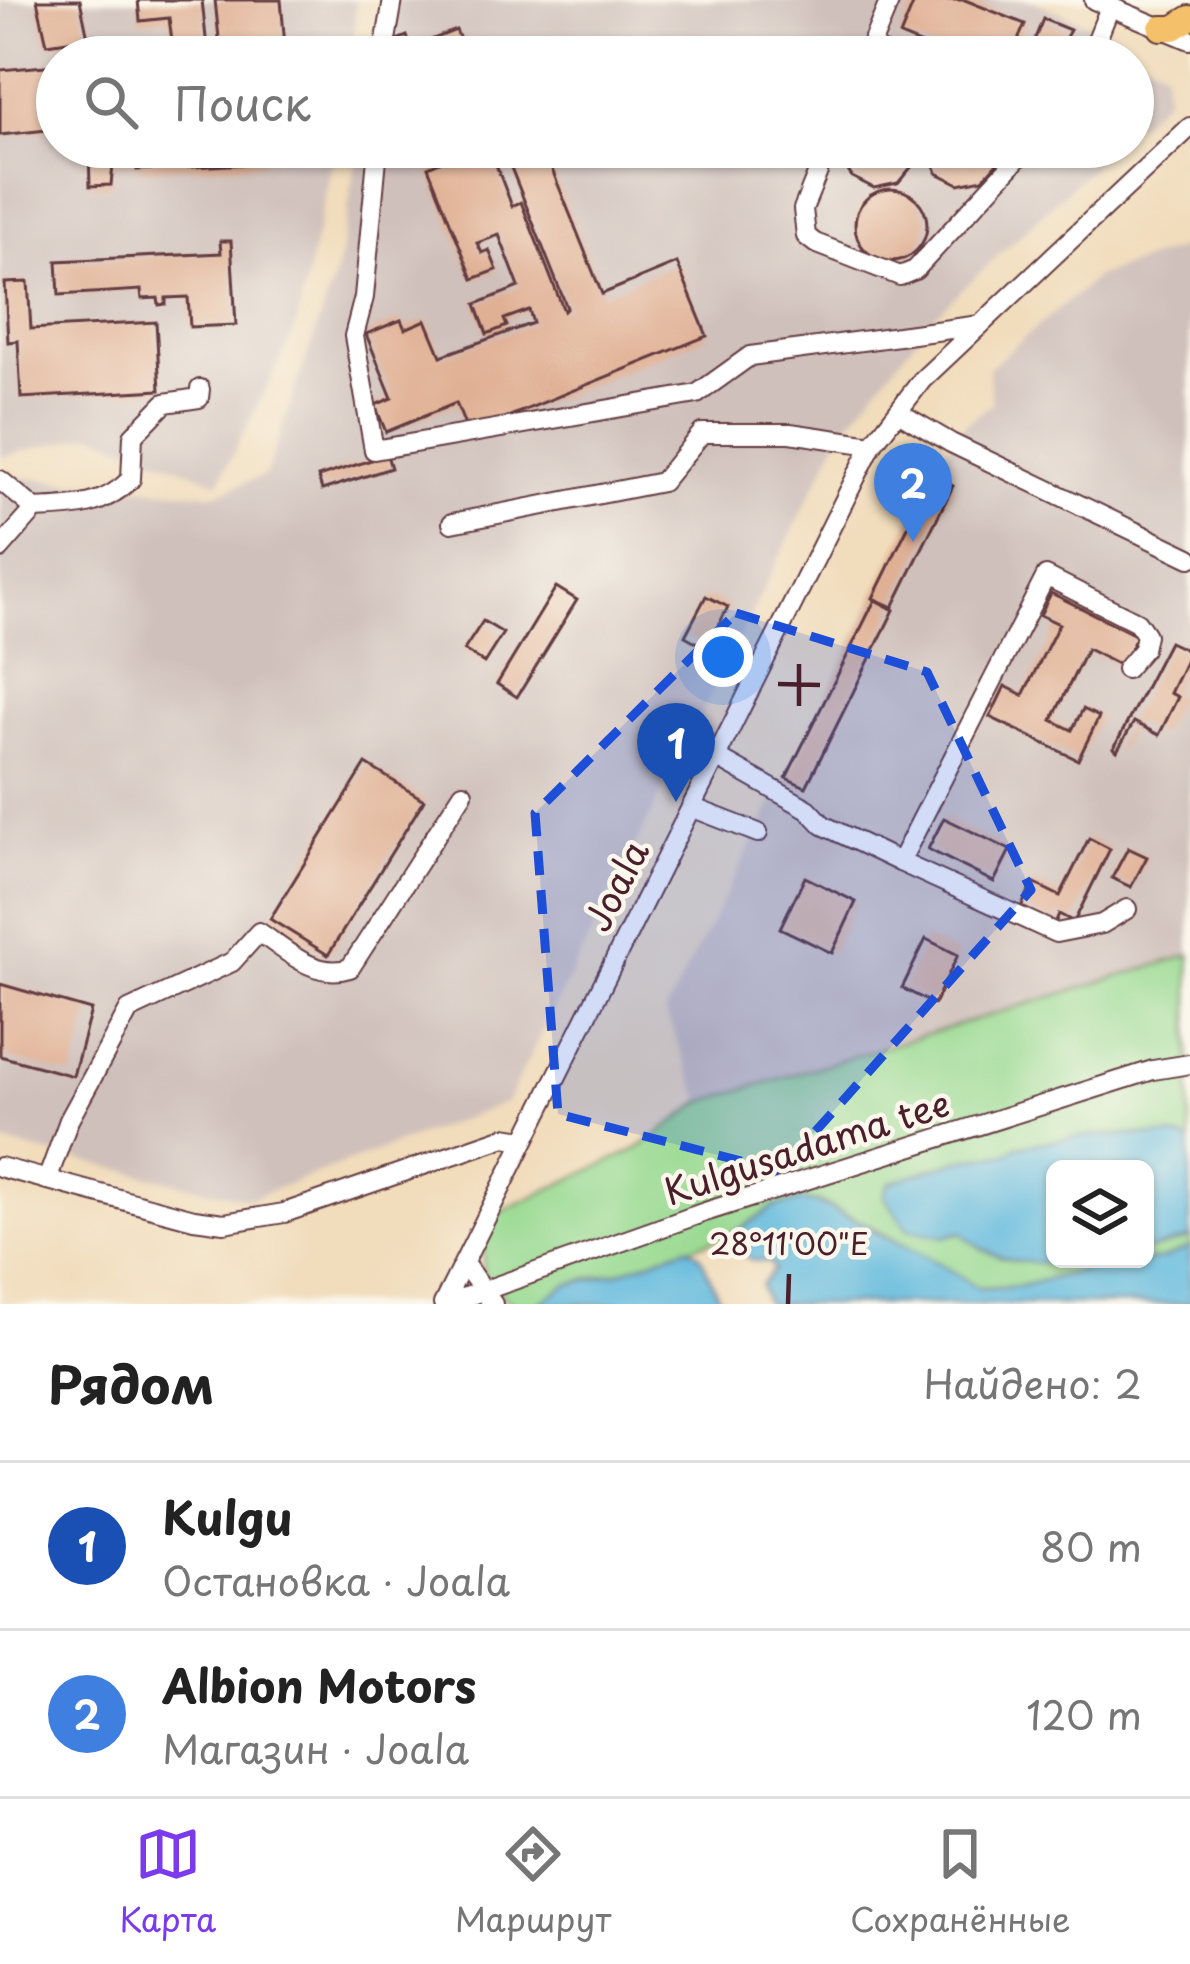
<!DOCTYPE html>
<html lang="ru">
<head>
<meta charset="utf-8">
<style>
	:root { --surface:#fff; --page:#f6f6f6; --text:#222; --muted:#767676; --line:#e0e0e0; --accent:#7c3aed }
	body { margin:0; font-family:"Playpen Sans",sans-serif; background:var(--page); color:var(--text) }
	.controls { position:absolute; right:36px; bottom:36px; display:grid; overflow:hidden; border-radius:18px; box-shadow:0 3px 9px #0004 }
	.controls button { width:108px; height:108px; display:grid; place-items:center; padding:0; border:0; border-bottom:3px solid var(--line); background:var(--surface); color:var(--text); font:60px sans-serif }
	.you { position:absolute; left:723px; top:657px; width:42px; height:42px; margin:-30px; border:9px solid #fff; border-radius:50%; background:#1a73e8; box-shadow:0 0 0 18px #1a73e833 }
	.badge { display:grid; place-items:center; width:78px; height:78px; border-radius:50%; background:var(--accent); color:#fff; font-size:39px; font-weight:700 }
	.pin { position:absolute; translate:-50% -99px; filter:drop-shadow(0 3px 6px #0008) }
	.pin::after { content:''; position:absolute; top:63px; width:42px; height:36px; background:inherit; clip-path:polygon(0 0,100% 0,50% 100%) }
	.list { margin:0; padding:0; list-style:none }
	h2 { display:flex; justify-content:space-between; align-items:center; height:156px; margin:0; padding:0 48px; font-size:51px }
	h2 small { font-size:39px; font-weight:400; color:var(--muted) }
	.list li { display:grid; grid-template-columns:78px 1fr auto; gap:36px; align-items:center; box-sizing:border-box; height:168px; padding:0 48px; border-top:3px solid var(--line) }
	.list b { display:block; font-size:45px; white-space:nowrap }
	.list p { margin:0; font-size:39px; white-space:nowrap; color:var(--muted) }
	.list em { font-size:39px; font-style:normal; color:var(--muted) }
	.icon { flex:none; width:66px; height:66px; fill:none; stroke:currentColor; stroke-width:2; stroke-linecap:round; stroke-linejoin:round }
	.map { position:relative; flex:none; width:1190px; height:1304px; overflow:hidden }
	.search { position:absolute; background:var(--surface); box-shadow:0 3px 9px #0004; left:36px; right:36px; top:36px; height:132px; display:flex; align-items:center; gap:30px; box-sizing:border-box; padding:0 42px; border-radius:66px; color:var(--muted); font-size:45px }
	.sheet { height:492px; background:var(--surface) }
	nav { display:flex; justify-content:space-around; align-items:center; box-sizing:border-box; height:168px; border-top:3px solid var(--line); background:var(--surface); font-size:33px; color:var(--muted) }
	nav a { display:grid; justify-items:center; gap:6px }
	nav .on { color:var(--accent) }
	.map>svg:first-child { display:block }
	.industrial { fill:#cfc0bb }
	.green { fill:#97d990; stroke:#707c5e; stroke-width:3 }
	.water { fill:#60b9dd; stroke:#556c84; stroke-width:3 }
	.building { fill:#e0b094 }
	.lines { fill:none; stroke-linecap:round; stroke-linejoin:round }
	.minor-casing { stroke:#633b41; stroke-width:22 }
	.major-casing { stroke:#633b41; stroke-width:28 }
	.minor { stroke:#fff; stroke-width:18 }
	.major { stroke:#f4c16b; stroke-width:24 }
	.marked { fill:#1d4ed8; fill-opacity:0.2; stroke:#1d4ed8; stroke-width:9; stroke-dasharray:24 15; stroke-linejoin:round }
	.ticks { fill:none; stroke:#4a1f2b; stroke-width:4.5 }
	.labels { text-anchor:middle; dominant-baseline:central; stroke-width:9; stroke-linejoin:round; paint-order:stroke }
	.street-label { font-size:36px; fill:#4a1f2b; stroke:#fbf7ec }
	.ticks-label { font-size:30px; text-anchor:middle; fill:#4a1f2b; stroke:#fbf7ec; stroke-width:9; stroke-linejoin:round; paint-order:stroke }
</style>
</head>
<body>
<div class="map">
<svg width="1190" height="1304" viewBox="0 0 1190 1304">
	<rect width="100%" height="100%" fill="#fbf7ec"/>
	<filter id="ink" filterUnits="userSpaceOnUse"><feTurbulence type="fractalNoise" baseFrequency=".00833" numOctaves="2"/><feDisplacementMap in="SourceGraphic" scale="24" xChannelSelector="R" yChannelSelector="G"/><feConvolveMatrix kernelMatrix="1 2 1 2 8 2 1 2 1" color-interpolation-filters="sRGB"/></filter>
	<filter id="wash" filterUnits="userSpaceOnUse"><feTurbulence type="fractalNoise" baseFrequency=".004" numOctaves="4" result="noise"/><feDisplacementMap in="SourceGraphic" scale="48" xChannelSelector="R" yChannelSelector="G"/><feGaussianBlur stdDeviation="2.7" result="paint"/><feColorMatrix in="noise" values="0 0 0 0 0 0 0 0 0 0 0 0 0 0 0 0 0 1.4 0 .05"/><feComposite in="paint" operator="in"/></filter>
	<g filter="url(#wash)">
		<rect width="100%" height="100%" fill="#f1dcbb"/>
		<g class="industrial">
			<path d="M0,0H356L352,57H57V147H336L295,330L219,482L94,434L0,457Z"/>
			<path d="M383,0H1030L1092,25L1164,70L1166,97L1133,128V57H375Z"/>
			<path d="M359,147H1113L933,317L842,432L507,1102L249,1199L0,1142V476L215,494L266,475L338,266Z"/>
			<path d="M1190,245V955L702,1102L665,1012L786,778L956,431L992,403L988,368L1098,276Z"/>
		</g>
		<path class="green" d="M1190,955V1141C1134,1127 1074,1138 1017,1146L1010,1153L959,1160L889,1183L888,1202L952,1233L961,1232L1000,1257L1029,1262L1145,1259V1251L1190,1238V1247L1163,1259L1101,1266L1021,1286L978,1288L864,1223L818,1202L801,1201L774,1207L734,1233L620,1272L585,1279L537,1304H514L506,1299L483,1274L484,1240L498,1213L639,1148L702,1102Z"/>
		<g class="water">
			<path d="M1093,1135L1171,1136L1190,1141V1238L1145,1251V1169H1055V1259H1093C1049,1267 994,1267 961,1232L944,1237L908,1229L884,1196L889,1183L959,1160L1010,1153L1017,1146Z"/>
			<path d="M801,1201C826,1201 846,1221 870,1225L873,1231L939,1263L978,1288L987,1289L1021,1286L1101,1266L1163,1259L1190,1247V1304H766L761,1285L774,1269L769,1262L750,1260L739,1248L734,1233L774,1207Z"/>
			<path d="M687,1247L700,1255L722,1304H537L566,1285L620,1272Z"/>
		</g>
		<g id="blocks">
			<g class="building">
				<path d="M37,0H80L88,38L47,44Z"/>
				<path d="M138,0H202L208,57H174L169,18L140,21Z"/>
				<path d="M215,0H281L286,57H221Z"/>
				<path d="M915,0H965L1025,24L1018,40L1025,42L1022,50L1029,53L1043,19L1070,30L1055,57H932L935,50L900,36Z"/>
				<path d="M456,30L467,57H400L394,41L407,36L411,48Z"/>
				<path d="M165,39L167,57H120L119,43Z"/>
				<path d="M57,65V129L0,135V70Z"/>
				<path d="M134,147H249L250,153L264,152L265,163L137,170V164L113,165L111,185L90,186L89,149Z"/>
				<path d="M437,147H489L512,206L521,202L564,311L567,308L506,155L525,147H543L602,294L677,263L707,336L468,433L456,403L386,432L375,405L392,398L366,334L401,320L405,329L426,320L441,356L533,323L529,310L504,319L507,326L487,334L476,304L519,287L499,235L477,243L482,253L489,250L497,270L473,279L428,167L442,161Z"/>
				<path d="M843,147H914L915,154L913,165L898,183L874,188L852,177L845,166Z"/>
				<path d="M928,147H1000V150L998,162L983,179L959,184L937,173Z"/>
				<circle cx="891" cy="225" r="36"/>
				<path d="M220,241H231L236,325L190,327L188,297L166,298V304L159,305L158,298L142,299L141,290L59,295L57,261L221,253Z"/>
				<path d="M28,282L31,329L156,322L160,390L21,398L18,341L8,342L5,283Z"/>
				<path d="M387,455L391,468L322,490L318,477Z"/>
				<path d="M933,476L953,486L893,607L873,598Z"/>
				<path d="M556,587L577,600L517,697L497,684Z"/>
				<path d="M1051,593L1137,636L1121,666L1087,649L1052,720L1072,730L1083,709L1099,717L1078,760L990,717L1005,686L1023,695L1059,624L1040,615Z"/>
				<path d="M706,596L728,607L707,648L685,636Z"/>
				<path d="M875,600L894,610L806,787L786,778Z"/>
				<path d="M483,621L503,633L484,663L464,650Z"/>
				<path d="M1169,642L1190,652L1170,693L1178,697L1159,735L1134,722L1117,751L1114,748Z"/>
				<path d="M366,764L424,800L328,955L270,919Z"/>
				<path d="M944,818L1010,850L994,882L928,849Z"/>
				<path d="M1089,838L1110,849L1074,922L1059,914L1055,923L1021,907L1033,883L1060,896Z"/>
				<path d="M1128,848L1147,857L1131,887L1112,878Z"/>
				<path d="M805,877L856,902L832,953L780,928Z"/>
				<path d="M926,939L958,955L934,1004L902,988Z"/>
				<path d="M0,984L91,1010L73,1076L0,1056Z"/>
			</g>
		</g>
	</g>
	<g filter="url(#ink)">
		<use href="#blocks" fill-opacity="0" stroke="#633b41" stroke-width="3"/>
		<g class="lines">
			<g class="minor-casing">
				<g id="minor">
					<path d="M1094,0L1190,40"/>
					<path d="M870,48L890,0"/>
					<path d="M383,57L393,0"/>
					<path d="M866,57L870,48L893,57"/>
					<path d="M1090,57L1110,7"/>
					<path d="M378,147L364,297L354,336L374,450L697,394L750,356L980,325"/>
					<path d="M828,147L803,209L806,236L815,243L900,276L915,270L1028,147"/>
					<path d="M898,412L951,443L1190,558"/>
					<path d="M0,480L35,509"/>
					<path d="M452,523L662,482L702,433H790L872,445"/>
					<path d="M0,549L35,509C74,507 102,508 131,479L133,436L165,403L199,398L200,389"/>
					<path d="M716,757L808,809L823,825L900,862L1046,576L1137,622L1146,635L1143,649L1126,669"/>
					<path d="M691,807L758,833"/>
					<path d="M900,862L1056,933L1102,924L1127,909"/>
					<path d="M0,1167L194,1219L224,1223L284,1213L505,1137L524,1140"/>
					<path d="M47,1180L69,1120L129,1010L232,962L259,932C287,951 315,979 350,968L463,793"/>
					<path d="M465,1265L493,1304"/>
					<path d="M443,1304L872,445L922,380L1190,127"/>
					<path d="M446,1304L705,1212L1153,1070L1190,1064"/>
				</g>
			</g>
			<g class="major-casing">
				<path id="major" d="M1161,28H1174L1190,18"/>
			</g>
			<use href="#minor" class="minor"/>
			<use href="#major" class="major"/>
		</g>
	</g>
	<path class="marked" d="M736,613L927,672L1031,890L780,1171L558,1114L535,813Z"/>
	<path class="ticks" d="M778,684L820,685M799,706V664M788,1304L789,1274"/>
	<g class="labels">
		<g class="street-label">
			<text transform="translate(615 885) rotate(-63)">Joala</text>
			<text transform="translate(806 1146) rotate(-18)">Kulgusadama tee</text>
		</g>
	</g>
	<g class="ticks-label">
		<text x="789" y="1255">28°11'00"E</text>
	</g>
</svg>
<div class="controls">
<button><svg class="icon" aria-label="layers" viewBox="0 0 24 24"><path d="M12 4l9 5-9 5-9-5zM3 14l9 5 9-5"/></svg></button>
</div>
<div class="you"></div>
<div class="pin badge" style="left:676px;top:802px;background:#1a4fb4">1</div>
<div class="pin badge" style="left:913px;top:542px;background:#3f7fe0">2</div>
<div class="search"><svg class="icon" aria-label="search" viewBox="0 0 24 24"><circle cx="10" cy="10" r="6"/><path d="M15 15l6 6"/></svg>Поиск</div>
</div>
<section class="sheet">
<h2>Рядом<small>Найдено: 2</small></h2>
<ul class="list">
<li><span class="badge" style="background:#1a4fb4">1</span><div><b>Kulgu</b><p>Остановка · Joala</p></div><em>80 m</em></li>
<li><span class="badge" style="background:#3f7fe0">2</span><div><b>Albion Motors</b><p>Магазин · Joala</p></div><em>120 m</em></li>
</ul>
</section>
<nav>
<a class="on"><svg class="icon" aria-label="map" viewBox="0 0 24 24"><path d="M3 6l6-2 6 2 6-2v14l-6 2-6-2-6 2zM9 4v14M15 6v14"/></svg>Карта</a>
<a><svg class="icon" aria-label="directions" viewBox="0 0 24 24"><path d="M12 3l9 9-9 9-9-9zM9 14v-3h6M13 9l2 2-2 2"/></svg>Маршрут</a>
<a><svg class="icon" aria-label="saved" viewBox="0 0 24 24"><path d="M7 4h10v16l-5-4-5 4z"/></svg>Сохранённые</a>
</nav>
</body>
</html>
